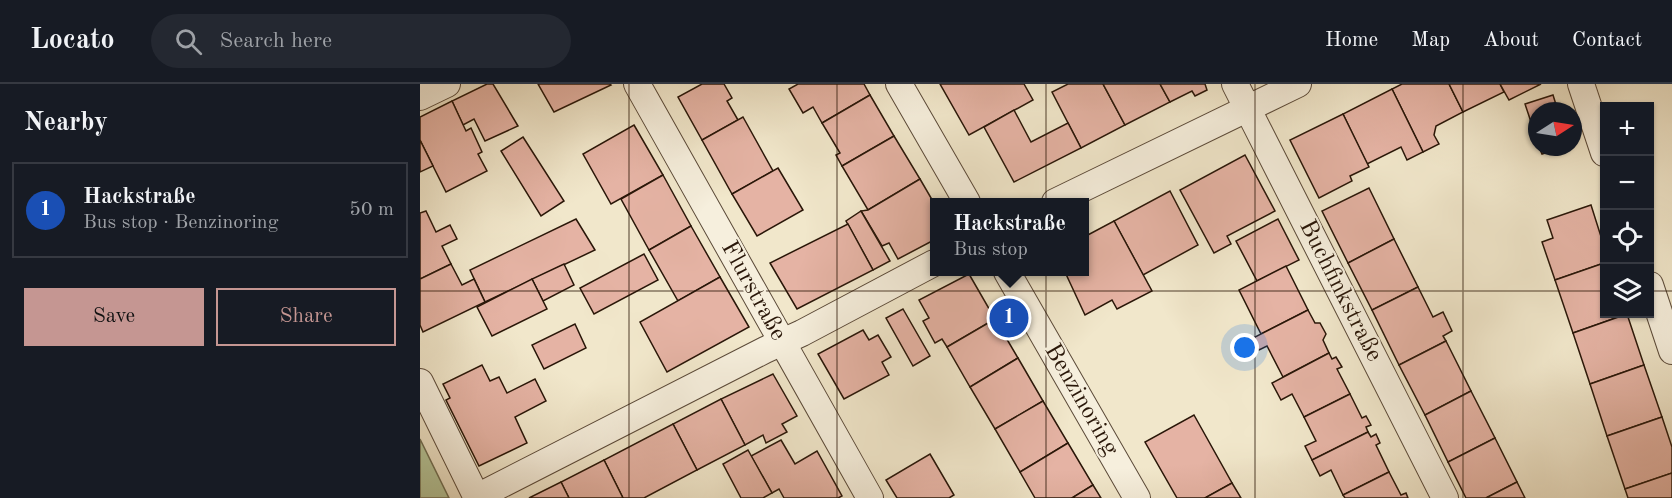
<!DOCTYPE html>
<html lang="en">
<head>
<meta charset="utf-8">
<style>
	:root { --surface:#171b24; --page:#242831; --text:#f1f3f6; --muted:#9ea1a6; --line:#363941; --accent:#c59692 }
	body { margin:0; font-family:"Old Standard TT",serif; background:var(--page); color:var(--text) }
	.controls { position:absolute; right:18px; top:18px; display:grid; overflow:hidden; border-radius:0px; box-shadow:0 2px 4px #0004 }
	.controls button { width:54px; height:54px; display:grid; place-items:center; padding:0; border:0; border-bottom:2px solid var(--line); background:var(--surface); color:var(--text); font:30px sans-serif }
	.compass { position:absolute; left:1108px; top:18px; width:54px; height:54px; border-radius:50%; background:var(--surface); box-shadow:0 2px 4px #0004; rotate:78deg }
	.you { position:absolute; left:825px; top:264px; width:21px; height:21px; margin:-15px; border:4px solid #fff; border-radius:50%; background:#1a73e8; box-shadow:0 0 0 9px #1a73e833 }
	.badge { display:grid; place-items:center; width:39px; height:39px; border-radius:50%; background:var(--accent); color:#fff; font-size:20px; font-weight:700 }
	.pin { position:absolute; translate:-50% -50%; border:3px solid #fff; box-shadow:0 2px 6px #0006 }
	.popup { position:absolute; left:510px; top:114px; width:159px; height:78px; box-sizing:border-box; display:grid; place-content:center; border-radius:0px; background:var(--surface); filter:drop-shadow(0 2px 4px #0005); font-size:20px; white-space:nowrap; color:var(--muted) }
	.popup b { font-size:22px; color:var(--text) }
	.popup::after { content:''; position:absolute; left:50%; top:100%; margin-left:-12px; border:12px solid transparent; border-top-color:var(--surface) }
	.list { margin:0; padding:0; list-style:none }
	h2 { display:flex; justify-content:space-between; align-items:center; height:78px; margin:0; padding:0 24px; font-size:26px }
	h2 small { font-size:20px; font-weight:400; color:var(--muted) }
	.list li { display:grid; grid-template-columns:39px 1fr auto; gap:18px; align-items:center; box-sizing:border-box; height:96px; margin:0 12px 12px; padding:0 12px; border:2px solid var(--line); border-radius:0px }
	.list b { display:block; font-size:22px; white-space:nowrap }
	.list p { margin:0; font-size:20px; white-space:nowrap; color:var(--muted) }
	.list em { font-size:20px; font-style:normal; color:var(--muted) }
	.actions { display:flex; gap:12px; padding:18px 24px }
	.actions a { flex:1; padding:14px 0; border:2px solid var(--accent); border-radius:0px; text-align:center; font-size:21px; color:var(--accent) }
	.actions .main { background:var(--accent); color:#111 }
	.icon { flex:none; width:33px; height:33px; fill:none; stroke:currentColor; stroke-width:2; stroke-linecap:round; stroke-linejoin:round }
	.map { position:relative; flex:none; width:1252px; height:414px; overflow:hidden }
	header { display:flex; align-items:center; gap:36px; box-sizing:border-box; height:84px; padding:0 30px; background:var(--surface); border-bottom:2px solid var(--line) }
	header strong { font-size:28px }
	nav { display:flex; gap:33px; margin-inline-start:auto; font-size:21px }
	.search { width:420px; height:54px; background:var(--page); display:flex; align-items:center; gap:15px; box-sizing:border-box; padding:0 21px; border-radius:33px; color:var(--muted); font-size:22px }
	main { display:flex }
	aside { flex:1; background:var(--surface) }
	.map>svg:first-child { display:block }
	.green { fill:#b6c79b; stroke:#706e52; stroke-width:1.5 }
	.building { fill:#e5b3a4; stroke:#291608; stroke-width:1.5 }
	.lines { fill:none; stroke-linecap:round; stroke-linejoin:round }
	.street-casing { stroke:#5b4a39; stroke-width:28 }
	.street { stroke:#f6efdd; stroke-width:26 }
	.grid { fill:none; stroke:#291608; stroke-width:1.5; stroke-opacity:0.55 }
	.labels { text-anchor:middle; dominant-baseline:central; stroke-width:4.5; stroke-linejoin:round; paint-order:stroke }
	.street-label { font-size:24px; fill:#291608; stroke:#f6efdd }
</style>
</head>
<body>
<header>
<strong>Locato</strong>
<div class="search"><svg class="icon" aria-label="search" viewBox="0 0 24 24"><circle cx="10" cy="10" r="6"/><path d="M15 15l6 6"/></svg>Search here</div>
<nav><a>Home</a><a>Map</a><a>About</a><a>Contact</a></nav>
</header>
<main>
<aside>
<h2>Nearby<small></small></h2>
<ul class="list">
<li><span class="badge" style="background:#1a4fb4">1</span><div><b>Hackstraße</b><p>Bus stop · Benzinoring</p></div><em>50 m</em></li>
</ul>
<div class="actions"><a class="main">Save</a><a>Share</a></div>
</aside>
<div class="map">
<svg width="1252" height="414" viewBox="0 0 1252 414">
	<rect width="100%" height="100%" fill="#f1e7cb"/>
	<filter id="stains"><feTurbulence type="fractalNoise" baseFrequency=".00333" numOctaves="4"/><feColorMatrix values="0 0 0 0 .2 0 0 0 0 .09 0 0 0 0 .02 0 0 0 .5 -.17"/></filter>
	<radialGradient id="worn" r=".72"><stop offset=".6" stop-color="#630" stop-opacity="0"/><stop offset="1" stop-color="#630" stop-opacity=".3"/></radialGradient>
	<path class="green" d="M0,355L29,414H0Z"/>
	<g class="building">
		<path d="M67,0H73L98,42L65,57L54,35L43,41L32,17Z"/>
		<path d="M118,0H190L191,1L134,28Z"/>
		<path d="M282,0H304L312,14L307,17L318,36L282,56L258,13Z"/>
		<path d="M378,0H444L450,11L402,39L393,23L383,29L369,5Z"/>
		<path d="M520,0H604L613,16L549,51Z"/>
		<path d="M648,0H683L705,41L661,64L632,8Z"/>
		<path d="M683,0H740L750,18L705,41Z"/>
		<path d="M740,0H785L787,6L775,12L772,7L750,18Z"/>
		<path d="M982,0H1029L1043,28L1016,42L1014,51L1019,60L1003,68L972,5Z"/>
		<path d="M1029,0H1080L1084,8L1043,28Z"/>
		<path d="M1080,0H1121L1089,16Z"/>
		<path d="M972,5L1003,68L987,76L981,63L947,80L923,30Z"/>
		<path d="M450,11L474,52L422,82L416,71L420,69L402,39Z"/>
		<path d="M1133,11L1138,27H1117V56L1105,20Z"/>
		<path d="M32,17L46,47L51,44L62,68L58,70L67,87L26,108L0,56V33Z"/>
		<path d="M594,26L611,58L648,39L661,64L594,98L564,43Z"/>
		<path d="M923,30L949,83L930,92L932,97L899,114L870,56Z"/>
		<path d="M323,33L353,87L312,110L282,56Z"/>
		<path d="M214,41L243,91L191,120L163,70Z"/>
		<path d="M474,52L500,95L448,126L422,82Z"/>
		<path d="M103,53L144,117L121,132L81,67Z"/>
		<path d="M0,56L13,82L0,88Z"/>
		<path d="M1119,63H1144L1122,70Z"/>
		<path d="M825,71L855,127L807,152L811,160L794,169L760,106Z"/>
		<path d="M358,84L383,126L337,152L312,110Z"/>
		<path d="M243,91L271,142L229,166L201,115Z"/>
		<path d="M500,95L514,119V156L478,175L469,159L462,162L441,127L448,126Z"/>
		<path d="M949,104L974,155L928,179L902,127Z"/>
		<path d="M750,107L778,161L723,191L694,137Z"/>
		<path d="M1171,121L1184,162V179L1135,196L1122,158L1133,154L1127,136Z"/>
		<path d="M6,127L16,148L30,141L37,155L22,162L31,180L0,195V129Z"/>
		<path d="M441,127L470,177L453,186L426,137Z"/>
		<path d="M156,135L175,166L65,218L50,186Z"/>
		<path d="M858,135L879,176L837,197L816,157Z"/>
		<path d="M694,137L732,207L697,225L692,216L665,231L645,188H664V153Z"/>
		<path d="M428,140L453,186L377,225L350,179Z"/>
		<path d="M271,142L300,193L258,217L229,166Z"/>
		<path d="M974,155L998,203L952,226L928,179Z"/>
		<path d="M224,170L238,196L174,230L160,204Z"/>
		<path d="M1184,179V230H1207L1153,249L1135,196Z"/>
		<path d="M31,180L42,201L54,195L65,218L3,248L0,241V195Z"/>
		<path d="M144,180L154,201L123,217L112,195Z"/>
		<path d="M866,182L888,226L841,250L819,206Z"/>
		<path d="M549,190L575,235L527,263L522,255L515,259L503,237L509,234L499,216Z"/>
		<path d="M300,193L329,243L247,288L220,238Z"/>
		<path d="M112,195L127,225L72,252L57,223Z"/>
		<path d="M998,203L1013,233L1023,228L1032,247L1023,252L1026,257L979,281L952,226Z"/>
		<path d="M483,225L510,272L493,282L466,234Z"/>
		<path d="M888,226L895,239H900L906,250L903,256L909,269L863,293L847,262L839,266L833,254Z"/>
		<path d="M1207,230L1224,281L1170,300L1153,249Z"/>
		<path d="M575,235L598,274L550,303L527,263Z"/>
		<path d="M155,240L166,264L124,285L112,261Z"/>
		<path d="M443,246L449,256L458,251L471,273L462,278L469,291L424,315L398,270Z"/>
		<path d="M1026,257L1051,307L1005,331L979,281Z"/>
		<path d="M909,269L912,275L916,273L922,283L917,285L930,310L884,333L872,310L861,316L852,299Z"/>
		<path d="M598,274L623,317L575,345L550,303Z"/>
		<path d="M62,281L70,297L79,293L87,309L115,295L126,317L95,333L107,359L59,382L26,316L30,314L23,300Z"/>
		<path d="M1224,281L1242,333L1187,352L1170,300Z"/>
		<path d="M353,290L377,332L362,340L367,348L346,359L343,351L325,361L301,315Z"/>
		<path d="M1051,307L1075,354L1028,378L1005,331Z"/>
		<path d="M930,310L942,334L946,332L951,341L946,343L948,348L892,376L885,362L896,357L884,333Z"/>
		<path d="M301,315L325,361L277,386L253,340Z"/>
		<path d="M623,317L648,359L600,388L575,345Z"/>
		<path d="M774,331L812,399L785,414H757L725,358Z"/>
		<path d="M1242,333L1252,363V389L1205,405L1187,352Z"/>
		<path d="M253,340L277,386L224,414H203L184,376Z"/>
		<path d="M948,348L951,353L956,350L960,359L956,361L969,388L923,411L911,386L900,392L892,376Z"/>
		<path d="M1075,354L1097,398L1066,414H1046L1028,378Z"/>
		<path d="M361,356L375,380L397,367L422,412L418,414H364L359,405L352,409L331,372Z"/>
		<path d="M648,359L673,401L652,414H615L600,388Z"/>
		<path d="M328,366L352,409L343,414H321L303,380Z"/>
		<path d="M510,370L534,411L529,414H477L466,396Z"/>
		<path d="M184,376L203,414H149L141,398Z"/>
		<path d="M969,388L981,411L986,409L988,414H925L923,411Z"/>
		<path d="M1252,389V414H1208L1205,405Z"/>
		<path d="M141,398L149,414H109Z"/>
		<path d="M1097,398L1105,414H1066Z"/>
		<path d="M812,399L821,414H785Z"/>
		<path d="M673,401L681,414H652Z"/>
	</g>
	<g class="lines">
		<g class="street-casing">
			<g id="street">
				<path d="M217,0L450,414"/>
				<path d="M479,0L547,118"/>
				<path d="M815,0L1025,414"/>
				<path d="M1161,0L1184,69"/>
				<path d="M0,13L27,0"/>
				<path d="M635,118L878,0"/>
				<path d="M587,188L717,414"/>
				<path d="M1230,201L1252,267"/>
				<path d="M0,298L57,414"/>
				<path d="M57,413L345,266L382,249L514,179"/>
			</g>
		</g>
		<use href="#street" class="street"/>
	</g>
	<path class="grid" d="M209,0V414M417,0V414M626,0V414M835,0V414M1043,0V414M0,207H1184M1230,207H1252"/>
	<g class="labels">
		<g class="street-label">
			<text transform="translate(333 207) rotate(61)">Flurstraße</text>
			<text transform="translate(920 207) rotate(63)">Buchfinkstraße</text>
			<text transform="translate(661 316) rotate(60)">Benzinoring</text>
		</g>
	</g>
	<rect width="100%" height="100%" filter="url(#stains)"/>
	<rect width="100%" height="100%" fill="url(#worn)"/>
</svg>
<div class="controls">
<button>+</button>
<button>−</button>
<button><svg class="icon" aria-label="locate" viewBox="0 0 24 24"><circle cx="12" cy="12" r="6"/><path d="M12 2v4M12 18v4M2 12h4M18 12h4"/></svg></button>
<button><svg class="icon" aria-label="layers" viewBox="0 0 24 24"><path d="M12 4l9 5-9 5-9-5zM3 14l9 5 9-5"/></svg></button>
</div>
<svg class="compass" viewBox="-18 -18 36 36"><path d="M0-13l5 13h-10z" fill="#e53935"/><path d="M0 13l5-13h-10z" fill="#9ea1a6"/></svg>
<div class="you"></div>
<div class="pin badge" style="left:589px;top:234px;background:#1a4fb4">1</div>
<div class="popup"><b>Hackstraße</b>Bus stop</div>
</div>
</main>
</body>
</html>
